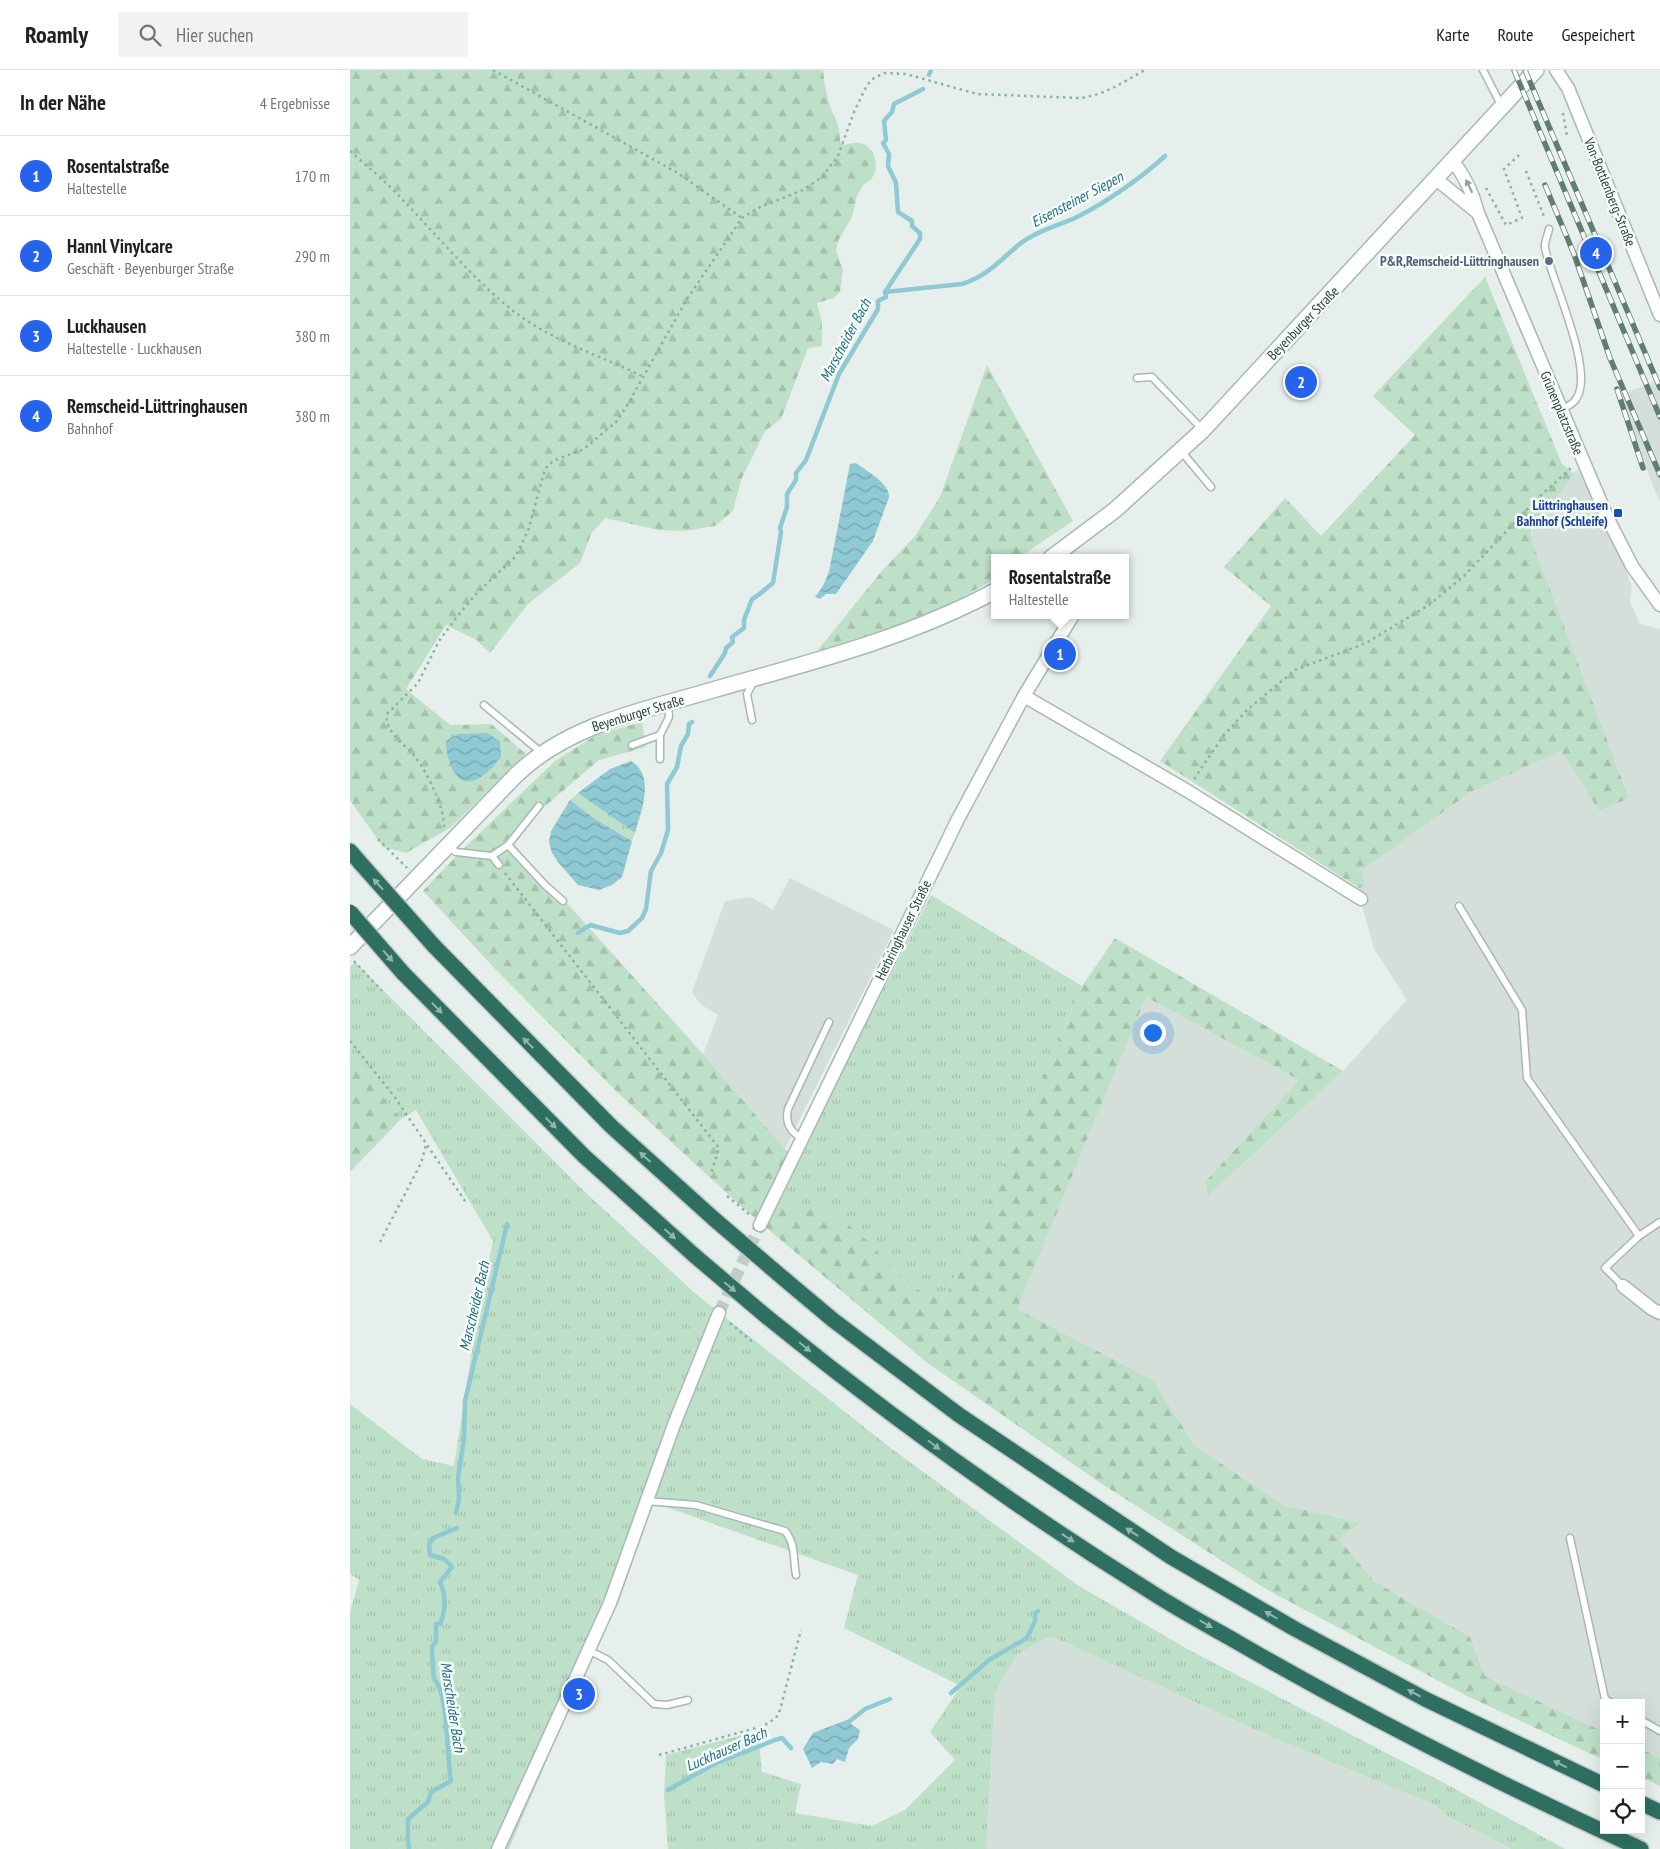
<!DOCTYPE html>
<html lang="de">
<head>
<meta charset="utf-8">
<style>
	:root { --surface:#fff; --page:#f2f2f2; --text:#202124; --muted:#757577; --line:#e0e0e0; --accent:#2563eb }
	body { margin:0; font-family:"PT Sans Narrow",sans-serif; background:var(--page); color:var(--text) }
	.controls { position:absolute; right:15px; bottom:15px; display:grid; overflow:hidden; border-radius:0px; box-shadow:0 5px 20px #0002 }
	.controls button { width:45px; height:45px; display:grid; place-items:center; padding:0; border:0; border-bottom:1px solid var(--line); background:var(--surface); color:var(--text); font:25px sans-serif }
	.you { position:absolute; left:802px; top:962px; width:18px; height:18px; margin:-12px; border:4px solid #fff; border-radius:50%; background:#1a73e8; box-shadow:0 0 0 8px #1a73e833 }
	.badge { display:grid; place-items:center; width:32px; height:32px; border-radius:50%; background:var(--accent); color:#fff; font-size:16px; font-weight:700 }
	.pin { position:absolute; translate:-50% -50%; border:2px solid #fff; box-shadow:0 1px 5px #0006 }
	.popup { position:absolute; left:641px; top:484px; width:138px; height:65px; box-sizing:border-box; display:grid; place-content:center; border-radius:0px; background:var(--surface); filter:drop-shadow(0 1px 4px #0005); font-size:16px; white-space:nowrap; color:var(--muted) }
	.popup b { font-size:19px; color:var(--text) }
	.popup::after { content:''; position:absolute; left:50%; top:100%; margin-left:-10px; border:10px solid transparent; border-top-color:var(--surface) }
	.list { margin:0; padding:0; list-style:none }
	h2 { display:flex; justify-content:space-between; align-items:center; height:65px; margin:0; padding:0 20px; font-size:21px }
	h2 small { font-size:16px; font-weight:400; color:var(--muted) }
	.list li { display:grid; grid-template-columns:32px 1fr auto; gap:15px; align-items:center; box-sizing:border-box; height:80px; padding:0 20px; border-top:1px solid var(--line) }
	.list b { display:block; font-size:19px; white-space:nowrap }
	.list p { margin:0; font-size:16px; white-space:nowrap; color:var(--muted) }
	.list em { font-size:16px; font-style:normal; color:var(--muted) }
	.icon { flex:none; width:28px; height:28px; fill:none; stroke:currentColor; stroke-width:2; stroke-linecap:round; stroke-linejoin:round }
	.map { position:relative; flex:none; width:1310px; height:1779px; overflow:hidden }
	header { display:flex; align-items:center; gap:30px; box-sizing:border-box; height:70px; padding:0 25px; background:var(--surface); border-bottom:1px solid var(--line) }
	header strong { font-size:24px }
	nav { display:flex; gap:28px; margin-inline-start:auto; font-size:18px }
	.search { width:350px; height:45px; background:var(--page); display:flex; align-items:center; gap:12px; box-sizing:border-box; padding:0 18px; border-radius:0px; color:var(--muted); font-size:19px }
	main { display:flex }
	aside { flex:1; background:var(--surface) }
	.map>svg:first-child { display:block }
	.built { fill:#d4dfda }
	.grass { fill:url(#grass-tufts) }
	.forest { fill:url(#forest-firs) }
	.water { fill:url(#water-waves) }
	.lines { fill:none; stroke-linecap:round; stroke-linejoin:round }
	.stream { stroke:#8ec9d4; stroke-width:4.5 }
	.street-tunnel { stroke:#bfccc8; stroke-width:12; stroke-dasharray:12 6; stroke-linecap:butt }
	.lane-casing { stroke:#a8b8b2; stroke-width:9 }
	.street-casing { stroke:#a8b8b2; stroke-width:15 }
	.secondary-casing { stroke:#a4bbb3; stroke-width:18 }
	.highway-casing { stroke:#c2cac8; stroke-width:18 }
	.path { stroke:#86b3a5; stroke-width:2.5; stroke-dasharray:2.5 4; stroke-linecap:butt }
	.lane { stroke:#fff; stroke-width:6 }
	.street { stroke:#fff; stroke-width:12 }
	.secondary { stroke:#fff; stroke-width:15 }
	.highway { stroke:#2f6f62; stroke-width:15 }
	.rail-casing { stroke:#5f7d75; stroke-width:5.5 }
	.rail { stroke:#f7fbf9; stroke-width:4; stroke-dasharray:11; stroke-linecap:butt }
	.highway-bridge-casing { stroke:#c2cac8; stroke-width:18; stroke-linecap:butt }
	.highway-bridge { stroke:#2f6f62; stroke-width:15 }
	.oneway { fill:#92a09c }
	.oneway2 { fill:#93b5ae }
	.service-dot { fill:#5c6f8a; stroke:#f7fbf9; stroke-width:2 }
	.transit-dot { fill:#1a4fb4; stroke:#f7fbf9; stroke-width:2 }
	.labels { text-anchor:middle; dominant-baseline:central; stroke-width:5; stroke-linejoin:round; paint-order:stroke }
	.street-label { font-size:14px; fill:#24423a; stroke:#f7fbf9 }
	.service-label { font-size:14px; font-weight:bold; fill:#4e5e75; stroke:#f7fbf9; text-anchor:end }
	.transit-label { font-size:14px; font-weight:bold; fill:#164399; stroke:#f7fbf9; text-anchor:end }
	.water-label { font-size:15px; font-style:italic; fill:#1c6f80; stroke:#f7fbf9 }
</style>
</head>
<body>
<header>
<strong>Roamly</strong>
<div class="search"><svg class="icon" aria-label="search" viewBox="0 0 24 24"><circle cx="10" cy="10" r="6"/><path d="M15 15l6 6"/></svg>Hier suchen</div>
<nav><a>Karte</a><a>Route</a><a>Gespeichert</a></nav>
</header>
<main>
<aside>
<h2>In der Nähe<small>4 Ergebnisse</small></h2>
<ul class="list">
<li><span class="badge">1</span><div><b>Rosentalstraße</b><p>Haltestelle</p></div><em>170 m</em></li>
<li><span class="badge">2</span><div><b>Hannl Vinylcare</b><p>Geschäft · Beyenburger Straße</p></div><em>290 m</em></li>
<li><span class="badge">3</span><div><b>Luckhausen</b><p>Haltestelle · Luckhausen</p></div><em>380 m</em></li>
<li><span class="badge">4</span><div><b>Remscheid-Lüttringhausen</b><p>Bahnhof</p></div><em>380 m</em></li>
</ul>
</aside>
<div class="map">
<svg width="1310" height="1779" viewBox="0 0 1310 1779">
	<defs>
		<pattern id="grass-tufts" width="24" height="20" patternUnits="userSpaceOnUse" patternTransform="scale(1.25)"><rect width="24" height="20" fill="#bfe0c8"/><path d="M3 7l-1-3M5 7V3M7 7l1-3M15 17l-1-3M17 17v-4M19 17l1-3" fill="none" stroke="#a4c1ad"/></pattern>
		<pattern id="forest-firs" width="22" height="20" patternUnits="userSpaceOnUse" patternTransform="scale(1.25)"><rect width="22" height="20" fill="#bfe0c8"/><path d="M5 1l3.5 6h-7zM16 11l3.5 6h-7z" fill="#a4c1ad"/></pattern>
		<pattern id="water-waves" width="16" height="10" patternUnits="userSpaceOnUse" patternTransform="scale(1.25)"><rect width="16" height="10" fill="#8ec9d4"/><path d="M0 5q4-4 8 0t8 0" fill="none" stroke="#74a5ad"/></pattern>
	</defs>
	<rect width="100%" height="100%" fill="#e6efeb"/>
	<g class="built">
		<path d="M1310,310V432L1266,326Z"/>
		<path d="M1232,397L1282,516L1280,532L1290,554L1310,559V1688L1291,1679V1633H1254V1662L1135,1606L1120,1567L1024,1511L989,1469L1011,1453L933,1435L845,1376L803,1310L667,1239L796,927L949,1010L855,1112L859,1125L993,1001L1057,930L1024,879L1011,832L1009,818L1015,815L1011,800L1121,722L1211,681L1249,741L1279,728L1182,471V457L1224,402Z"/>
		<path d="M440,808L544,860L435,1079L353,984L368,945L350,934L342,922L375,831L401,827L423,840Z"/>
		<path d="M701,1566L910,1662L1087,1736L1093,1744L1160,1779H636L645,1622L668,1584Z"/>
	</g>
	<g class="grass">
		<path d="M228,723L285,763L282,771L245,749L220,730Z"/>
		<path d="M581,825L732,916L613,1190L594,1229L558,1216L519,1172L429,1134L448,1089Z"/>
		<path d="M5,892L236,1123L346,1224L538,1376L729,1516L841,1581L1096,1714L1215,1779H1161L1093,1744L1087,1736L910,1662L701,1566L668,1584L645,1622L636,1779H318L314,1725L316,1685L408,1661L412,1702L451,1714L445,1743L522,1756L555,1740L605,1690L580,1662L611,1616L494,1558L508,1505L302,1432L269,1532L243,1582L159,1779H0V1542L9,1510L0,1504V1334L72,1389L104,1396L125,1261L143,1171L66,1040L51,1049L0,986V897Z"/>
	</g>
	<g class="forest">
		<path d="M0,0H473C474,13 477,27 481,39C487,52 491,59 490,73L495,75C528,62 535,107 514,114L507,126L502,147L488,171L486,181L493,200L490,222L484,228L467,233L472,252V276L458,278L431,349L415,361L391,410L383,441L365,456L335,461L308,460L255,448L241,464L230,493L178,534L140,583L125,569L96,555L56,619L100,655L141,654L176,684L100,758L56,783L33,777L0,730Z"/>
		<path d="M1135,207L1212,394L1224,404L1181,459L1182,471L1279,728L1249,741L1211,681L1121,722L1012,800L1015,816L1009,818L810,691L921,536L874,497L935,428L971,466L1065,365L1023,326Z"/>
		<path d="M637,295L723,451L668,488H645V502L641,505L643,510L594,537L532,563L467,581L531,502L565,466L590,427Z"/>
		<path d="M292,652L296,677L249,690L158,768L353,984L435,1079L448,1089L429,1134H452L467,1138L496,1153L519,1172L558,1216L594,1229L613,1190L732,916L765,868L993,1001L858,1126L855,1112L949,1010L796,927L667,1239L803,1310L845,1376L933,1435L1011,1453L989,1469L1024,1511L1120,1567L1135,1606L1254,1662V1690L1117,1626L916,1519L749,1412L576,1292L394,1139L268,1023L147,901L73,821L116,776L205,691L246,665Z"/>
		<path d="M0,986L51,1049L0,1102Z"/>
		<path d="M1291,1679L1310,1688V1716L1291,1707Z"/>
	</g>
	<g class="water">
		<path d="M506,393C516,401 540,413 539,427L523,471L486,524H476L470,529L465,527L473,516L479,502L500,394Z"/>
		<path d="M137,663L150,671L151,687C145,694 139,702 131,707C106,724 96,689 96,671L108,664Z"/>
		<path d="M281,691C306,706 291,741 285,763L228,723L260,699Z"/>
		<path d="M220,730L245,749L282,771L272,807L262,815L249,820L228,815L208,792L202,783L199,772L201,761Z"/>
		<path d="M499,1649L501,1654L510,1660L508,1669L499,1678L495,1692L487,1689L483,1694L471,1692L462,1698L453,1679L463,1663Z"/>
	</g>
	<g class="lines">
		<g class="stream">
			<path d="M579,5L581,0"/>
			<path d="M535,222L612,214C638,206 651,189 671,173C688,160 708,156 727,147C757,132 791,108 815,86"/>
			<path d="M360,606L375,583L376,578L383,572L382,567L394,558V550L402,529C410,525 416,518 423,513L431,462L430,458L437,437V424L446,410V403L456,390L489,304L528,239V231L536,227L535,222L570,169V163L562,156V151L548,142L546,113L538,96L539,84L533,73L536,70L534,51L542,42L544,34L573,19"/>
			<path d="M228,863L240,855L270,863L278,861L292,848L296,839L301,801L311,783L318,760L317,714L327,697L331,676L338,664L339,654L342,652"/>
			<path d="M106,1443L109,1429L108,1407L114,1369L115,1331L157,1154"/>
			<path d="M601,1623L639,1590L677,1568L685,1551V1543L688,1541"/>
			<path d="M500,1651L515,1639L540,1629"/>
			<path d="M318,1720L364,1694L425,1670L432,1668L441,1678"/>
			<path d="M59,1779C57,1769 58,1760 58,1749L78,1732L81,1722L101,1711C97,1690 98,1621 84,1609C83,1597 82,1588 82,1576L86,1572V1554H90C96,1541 96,1525 90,1512L102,1497L94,1489L80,1485L79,1475L83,1468L107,1458"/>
		</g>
		<path class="street-tunnel" d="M369,1243L410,1155"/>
		<g class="lane-casing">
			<g id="lane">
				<path d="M1133,0L1152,37"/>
				<path d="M1199,159C1198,165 1194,172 1195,178C1201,209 1246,302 1226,329C1223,335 1216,337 1211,339"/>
				<path d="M787,308L802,307L852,359"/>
				<path d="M831,381L861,417"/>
				<path d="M134,635L192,683"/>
				<path d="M402,650L397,624L405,609"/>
				<path d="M310,665V689"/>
				<path d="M282,675L310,665L319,647L318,634"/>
				<path d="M158,775L189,736"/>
				<path d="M98,776L106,782L142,786L158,775L195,815L213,831"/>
				<path d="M142,786L149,795"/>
				<path d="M1109,836L1172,940L1177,1008L1289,1166"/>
				<path d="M452,1068C440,1062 435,1052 438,1039L479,952"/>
				<path d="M1273,1216L1255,1198L1289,1166L1310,1152"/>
				<path d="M296,1431L346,1435L435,1461C446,1474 443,1490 446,1505"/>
				<path d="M1220,1468L1255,1629L1262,1633"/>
				<path d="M238,1580L258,1590L304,1634L317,1635L338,1630"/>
				<path d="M1291,1650L1310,1661"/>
			</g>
		</g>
		<g class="street-casing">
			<g id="street">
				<path d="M1206,0L1218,18L1310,245"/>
				<path d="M1103,91C1116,108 1123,123 1128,143L1258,449L1282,496L1310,535"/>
				<path d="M1086,109L1128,143"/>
				<path d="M674,626L836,720L1011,829"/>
				<path d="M410,1155L608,749L674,626L723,545"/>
				<path d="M1273,1216L1302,1239L1310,1243"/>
				<path d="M148,1779L260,1533L325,1352L369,1243"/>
			</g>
		</g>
		<g class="secondary-casing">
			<g id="secondary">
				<path d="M701,488L765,440L853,360L1186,0"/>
				<path d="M0,877L166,705C220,653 297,640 366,619C462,592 557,568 645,521"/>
			</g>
		</g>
		<g class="highway-casing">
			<g id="highway">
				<path d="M0,781L13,796"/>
				<path d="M84,876L262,1057L364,1149"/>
				<path d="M53,903L234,1086L345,1186"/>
				<path d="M433,1208L483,1250L609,1345L821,1487L945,1559L1075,1629L1254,1715"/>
				<path d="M417,1247C538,1345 665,1437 798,1520C827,1539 857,1555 887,1572C1018,1648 1154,1716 1291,1779"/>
				<path d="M1291,1733L1310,1742"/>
			</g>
		</g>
		<g class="path">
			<path d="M143,0L326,102L392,148"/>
			<path d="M1213,43L1217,66"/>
			<path d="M0,81C17,96 35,111 50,127C88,166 123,210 166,243C203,271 251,286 292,306"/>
			<path d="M1176,101L1195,149"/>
			<path d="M1136,118L1156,155L1172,148L1154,99L1169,85"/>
			<path d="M734,486H736"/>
			<path d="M844,709L874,665L898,639L945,600L1016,573L1079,535L1114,506L1187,429L1221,398"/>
			<path d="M94,757C95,739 77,702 66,688C56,674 34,663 37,644L68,613L89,571L106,548L124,526L165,487L178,461L195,399L203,391L234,379L266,352L278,334L337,229L392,148L408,138L453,120L472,107L488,86L504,42L517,15L524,8L535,3L556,4L627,24L730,28C755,25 773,12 795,0"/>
			<path d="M28,769L57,798"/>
			<path d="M155,803L369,1078L361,1104"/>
			<path d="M4,891L32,921"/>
			<path d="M0,971L44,1026L117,1134"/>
			<path d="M377,1126L400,1145"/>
			<path d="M30,1172L71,1093L76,1075"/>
			<path d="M380,1253L405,1274"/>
			<path d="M309,1685L413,1656L426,1648L430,1640L451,1560"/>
		</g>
		<use href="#lane" class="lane"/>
		<use href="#street" class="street"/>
		<use href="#secondary" class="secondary"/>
		<use href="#highway" class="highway"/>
		<g class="rail-casing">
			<g id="rail">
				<path d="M1164,0L1310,347"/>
				<path d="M1175,0L1310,318"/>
				<path d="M1195,115L1224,184L1260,288L1310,405"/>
				<path d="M1267,319L1293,398"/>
			</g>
		</g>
		<use href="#rail" class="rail"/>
		<g class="highway-bridge-casing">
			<g id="highway-bridge">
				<path d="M13,796L84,876"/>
				<path d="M0,842L53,903"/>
				<path d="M364,1149L433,1208"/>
				<path d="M345,1186L417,1247"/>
			</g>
		</g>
		<use href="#highway-bridge" class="highway-bridge"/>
	</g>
	<defs><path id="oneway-solid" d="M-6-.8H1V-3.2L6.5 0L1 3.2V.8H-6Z" transform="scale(1.25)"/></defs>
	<use class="oneway" href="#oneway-solid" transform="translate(1119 116) rotate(-116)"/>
	<g class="oneway2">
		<use href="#oneway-solid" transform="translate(28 814) rotate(-132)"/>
		<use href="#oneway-solid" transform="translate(38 886) rotate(49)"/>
		<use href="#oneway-solid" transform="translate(87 938) rotate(46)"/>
		<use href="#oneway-solid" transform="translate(178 973) rotate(-135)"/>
		<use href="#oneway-solid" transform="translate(201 1053) rotate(45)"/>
		<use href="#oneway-solid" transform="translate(295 1087) rotate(-138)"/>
		<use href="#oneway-solid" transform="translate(320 1164) rotate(42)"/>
		<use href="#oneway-solid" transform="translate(380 1217) rotate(39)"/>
		<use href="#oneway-solid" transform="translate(455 1277) rotate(39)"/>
		<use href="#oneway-solid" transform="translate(584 1375) rotate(37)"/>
		<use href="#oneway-solid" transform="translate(782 1462) rotate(-147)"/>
		<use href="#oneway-solid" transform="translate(718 1468) rotate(33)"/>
		<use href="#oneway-solid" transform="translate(921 1545) rotate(-150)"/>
		<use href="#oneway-solid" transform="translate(856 1554) rotate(30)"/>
		<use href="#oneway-solid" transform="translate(1064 1623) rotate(-152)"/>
		<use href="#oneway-solid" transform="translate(1210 1694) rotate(-154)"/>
	</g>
	<circle class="service-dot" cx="1199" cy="191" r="5"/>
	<rect class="transit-dot" x="1263" y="438" width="10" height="10" rx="2.5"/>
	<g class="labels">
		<g class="street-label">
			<text transform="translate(1260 122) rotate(68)">Von-Bottlenberg-Straße</text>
			<text transform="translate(953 253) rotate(-46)">Beyenburger Straße</text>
			<text transform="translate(1212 343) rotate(67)">Grünenplatzstraße</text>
			<text transform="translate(288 643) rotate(-17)">Beyenburger Straße</text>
			<text transform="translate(553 860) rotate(-64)">Herbringhauser Straße</text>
		</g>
		<g class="service-label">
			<text x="1189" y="191">P&amp;R,Remscheid-Lüttringhausen</text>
		</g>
		<g class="transit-label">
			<text x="1258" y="435">Lüttringhausen<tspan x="1258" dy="16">Bahnhof (Schleife)</tspan></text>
		</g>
		<g class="water-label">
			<text transform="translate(727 129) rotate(-28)">Eisensteiner Siepen</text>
			<text transform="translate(495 270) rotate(-62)">Marscheider Bach</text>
			<text transform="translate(124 1236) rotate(-77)">Marscheider Bach</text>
			<text transform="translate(103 1637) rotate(81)">Marscheider Bach</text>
			<text transform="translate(376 1679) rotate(-24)">Luckhauser Bach</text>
		</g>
	</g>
</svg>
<div class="controls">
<button>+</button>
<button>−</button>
<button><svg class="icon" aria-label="locate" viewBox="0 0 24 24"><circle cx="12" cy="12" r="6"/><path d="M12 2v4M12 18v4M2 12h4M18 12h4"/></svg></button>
</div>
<div class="you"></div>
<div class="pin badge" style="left:710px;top:584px">1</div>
<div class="popup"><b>Rosentalstraße</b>Haltestelle</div>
<div class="pin badge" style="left:951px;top:312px">2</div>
<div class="pin badge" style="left:229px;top:1624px">3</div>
<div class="pin badge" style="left:1246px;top:183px">4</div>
</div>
</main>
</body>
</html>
